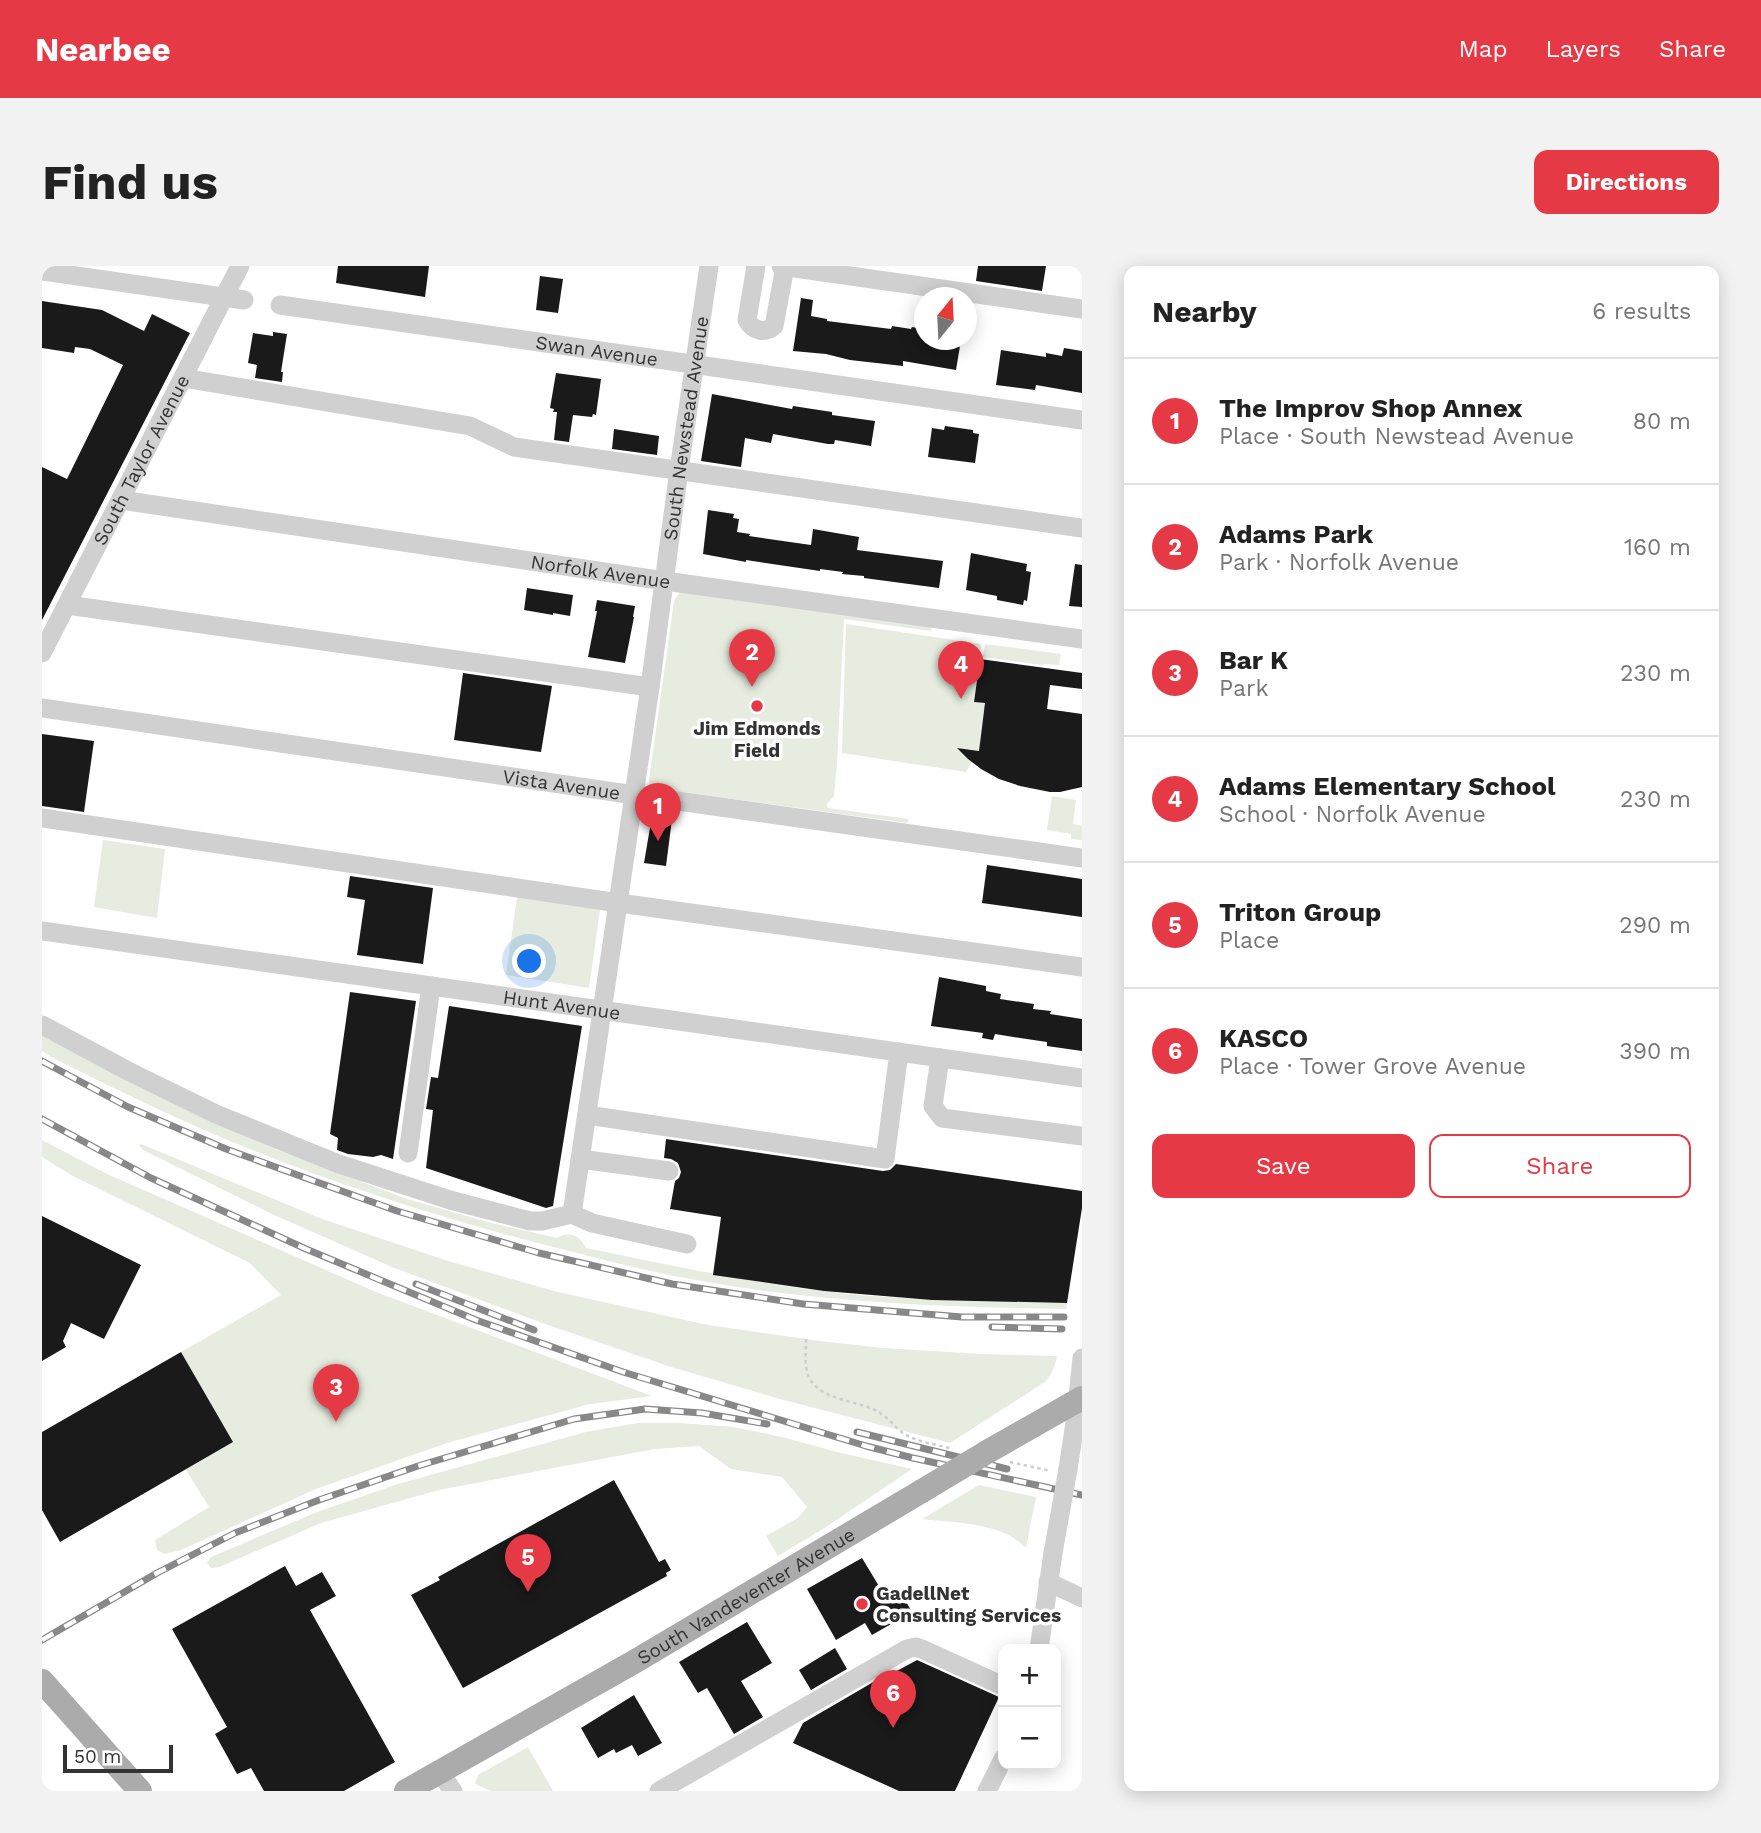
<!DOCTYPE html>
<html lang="en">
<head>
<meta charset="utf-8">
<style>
	:root { --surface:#fff; --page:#f2f2f2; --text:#222; --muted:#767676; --line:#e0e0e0; --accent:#e63946 }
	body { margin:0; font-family:"Work Sans",sans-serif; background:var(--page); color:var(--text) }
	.controls { position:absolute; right:21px; bottom:21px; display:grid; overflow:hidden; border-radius:14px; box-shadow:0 4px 18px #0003 }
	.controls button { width:63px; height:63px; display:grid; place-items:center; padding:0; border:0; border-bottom:2px solid var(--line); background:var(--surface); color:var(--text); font:35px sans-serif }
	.compass { position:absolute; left:872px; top:21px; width:63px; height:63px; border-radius:50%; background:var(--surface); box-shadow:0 4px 18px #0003; rotate:18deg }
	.scale { position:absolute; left:21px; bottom:18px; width:110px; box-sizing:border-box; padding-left:7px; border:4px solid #333; border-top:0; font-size:19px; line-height:24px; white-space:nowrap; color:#333; -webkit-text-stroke:5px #fff; paint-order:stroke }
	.you { position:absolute; left:488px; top:696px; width:24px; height:24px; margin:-18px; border:5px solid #fff; border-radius:50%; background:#1a73e8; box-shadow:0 0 0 10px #1a73e833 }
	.badge { display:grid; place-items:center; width:46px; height:46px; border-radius:50%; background:var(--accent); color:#fff; font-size:23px; font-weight:700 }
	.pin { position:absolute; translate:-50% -58px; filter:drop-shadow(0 2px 4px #0008) }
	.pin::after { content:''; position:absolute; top:37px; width:24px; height:21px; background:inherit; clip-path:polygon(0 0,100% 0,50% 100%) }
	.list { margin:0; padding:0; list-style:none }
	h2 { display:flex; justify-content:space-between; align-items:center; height:91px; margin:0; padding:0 28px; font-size:30px }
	h2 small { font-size:23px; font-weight:400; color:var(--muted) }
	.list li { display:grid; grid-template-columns:46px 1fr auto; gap:21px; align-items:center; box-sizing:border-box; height:126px; padding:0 28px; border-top:2px solid var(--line) }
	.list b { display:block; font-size:26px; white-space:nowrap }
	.list p { margin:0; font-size:23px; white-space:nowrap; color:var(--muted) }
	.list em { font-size:23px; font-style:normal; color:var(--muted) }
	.actions { display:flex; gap:14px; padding:21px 28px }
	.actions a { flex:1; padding:16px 0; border:2px solid var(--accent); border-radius:14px; text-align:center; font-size:24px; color:var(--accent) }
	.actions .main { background:var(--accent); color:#fff }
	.map { position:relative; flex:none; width:1040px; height:1525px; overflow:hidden; border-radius:14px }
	header { display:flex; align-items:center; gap:42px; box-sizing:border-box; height:98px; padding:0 35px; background:var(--accent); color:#fff }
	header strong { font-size:33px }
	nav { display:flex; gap:38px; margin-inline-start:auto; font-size:24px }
	.intro { display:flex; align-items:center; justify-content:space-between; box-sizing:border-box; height:168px; padding:0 42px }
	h1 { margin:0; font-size:49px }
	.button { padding:18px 32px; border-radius:14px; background:var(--accent); color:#fff; font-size:24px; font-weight:700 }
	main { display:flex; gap:42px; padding:0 42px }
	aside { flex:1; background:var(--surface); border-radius:14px; box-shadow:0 4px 18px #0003 }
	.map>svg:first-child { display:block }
	.green { fill:#e6ecdf }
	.building { fill:#1a1a1a }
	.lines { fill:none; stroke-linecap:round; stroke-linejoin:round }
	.path { stroke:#cdcdcd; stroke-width:2.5; stroke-dasharray:3.5 3.5; stroke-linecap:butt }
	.minor { stroke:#d0d0d0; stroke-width:19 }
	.major { stroke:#ababab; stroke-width:24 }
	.rail-casing { stroke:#888; stroke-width:7 }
	.rail { stroke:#fff; stroke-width:4.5; stroke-dasharray:13; stroke-linecap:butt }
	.minor-bridge { stroke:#d0d0d0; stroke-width:19 }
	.major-bridge { stroke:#ababab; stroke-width:24 }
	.poi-dot { fill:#e63946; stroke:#fff; stroke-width:2.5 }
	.labels { text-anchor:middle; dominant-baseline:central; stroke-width:7; stroke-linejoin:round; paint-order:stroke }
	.street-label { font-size:19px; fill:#333; stroke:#fff }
	.poi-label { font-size:19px; font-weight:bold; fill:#333; stroke:#fff }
</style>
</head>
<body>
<header>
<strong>Nearbee</strong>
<nav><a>Map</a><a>Layers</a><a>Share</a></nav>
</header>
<div class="intro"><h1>Find us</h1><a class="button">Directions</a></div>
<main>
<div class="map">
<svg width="1040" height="1525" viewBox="0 0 1040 1525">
	<rect width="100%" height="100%" fill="#fff"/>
	<g class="green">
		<path d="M638,326L889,361V365L802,353L795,498L792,530L785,538V542L867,553L865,557L612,522L608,519L607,514L632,335Z"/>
		<path d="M804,358L939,378L932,436L946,438L945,443L942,444L938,473L940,485L916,482L930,496L924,506L800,487Z"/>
		<path d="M943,378L1019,388L1017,399L1002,398L1000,399L941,391Z"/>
		<path d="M1010,530L1034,534L1031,558L1040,560V574L1029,573V568L1005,564Z"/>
		<path d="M61,574L123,583L115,652L52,641Z"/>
		<path d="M476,624L559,637L547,722L464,709Z"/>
		<path d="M0,768L236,884L365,933L449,957L515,972C528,964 538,970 544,982C622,998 701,1015 780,1025C861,1035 944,1035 1025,1037L1024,1043C902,1041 780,1037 660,1015C617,1008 574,997 531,986C414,957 299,921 188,875C128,850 69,821 11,792L0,785Z"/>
		<path d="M0,874L65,908L334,1026L610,1130L548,1138L405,1177L274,1223L139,1284L123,1288L115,1284L113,1274L167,1241L144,1204L191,1176L139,1086L239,1029L208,997L29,909L0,891Z"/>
		<path d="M99,878L280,953L406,995L516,1026L666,1059L778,1075L841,1082L940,1088L1015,1090C1013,1100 1010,1108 1003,1116L908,1177L738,1133L629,1101L503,1058L350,1001L230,948L101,884L97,880Z"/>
		<path d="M596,1157H637L692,1161L740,1171L795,1186L870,1203L784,1261L736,1290L724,1270L756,1252L765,1241L740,1211L689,1203L657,1180L612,1183L397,1224L279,1257L177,1301L169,1302L165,1297L169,1291L275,1246L356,1218L544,1166Z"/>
		<path d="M937,1219L994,1231L984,1282C959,1256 913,1257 880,1253Z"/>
		<path d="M486,1481L511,1525H449L433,1518L436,1509Z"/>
	</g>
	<g class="building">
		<path d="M296,0H387L383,31L294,17Z"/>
		<path d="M936,0H1004L1000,25L934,15Z"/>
		<path d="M498,10L521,13L516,47L494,44Z"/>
		<path d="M759,32L771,34L769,50L785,53V55L849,63L850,60L869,63L870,61L883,63V74H919L914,104L861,95V100L808,94L784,88L751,85Z"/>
		<path d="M0,35L60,44L102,65L110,48L148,67L0,354V201L25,213L81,99L48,83L33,81L32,87L0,82Z"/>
		<path d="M231,66L245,68L239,106H241L240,116L213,112L215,99L206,97L211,67L231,70Z"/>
		<path d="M1022,82L1040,85V127L994,119L993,124L954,119L959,84L1004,91V87L1020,90Z"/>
		<path d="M514,107L559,113L554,149L551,148L550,151L531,149L527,176L512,174L515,146H511L512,143L508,142Z"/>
		<path d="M670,128L750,143L751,140L790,146V149L833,155L829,180L793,174L792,178H786L731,168L729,177L703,172L699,201L659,195Z"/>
		<path d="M903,160L931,164V167L937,168L933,197L886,191L890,162L902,164Z"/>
		<path d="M572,163L617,170L615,189L570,183Z"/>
		<path d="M666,244L692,248L691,252L697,253L695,266L708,268L707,270L769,279L771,263L817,271L815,284L901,295L897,322L822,312V310L800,308L801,306L778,303V305L704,294V296L661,288Z"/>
		<path d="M929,287L985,298L984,305L989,306L985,335L982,334L981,339L955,334V330L924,324Z"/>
		<path d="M1033,298L1040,299V341L1027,340Z"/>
		<path d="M485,322L531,329L528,350L511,347V349L482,344Z"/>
		<path d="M555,334L593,340L591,351H592L583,397L546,391L555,345H553Z"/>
		<path d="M938,393L1040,407V423L1008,419L1005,443L1040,448V521L1018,526H1008L978,520L957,513L939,503L926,493L915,482L937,485L943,437L932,436Z"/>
		<path d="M421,407L510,420L499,486L412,474Z"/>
		<path d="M0,468L52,475L42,546L0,540Z"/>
		<path d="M610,550L630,553L624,600L602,597Z"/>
		<path d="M945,599L1040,613V651L940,637Z"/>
		<path d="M308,610L391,622L381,698L315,689L323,634L305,631Z"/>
		<path d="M897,711L944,720V725L959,728L958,733L992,738L991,743L1009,745L1008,748L1040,753V785L1005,780V776L978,772L953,768L951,774L940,772L941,767L889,760Z"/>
		<path d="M308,726L374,735L351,893L339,889L331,891L306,888L295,884L296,872L288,868Z"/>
		<path d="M407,740L540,760L511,940L504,942L384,902L391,844L384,843L389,811L396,812Z"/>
		<path d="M624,873L841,905L848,904L854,898L1040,925V942L1025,1037L890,1034L782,1025L671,1009L679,951L628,943L633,915L637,912L639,906L636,897L629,893L622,892Z"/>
		<path d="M0,950L99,999L62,1073L29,1057L21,1075L24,1081L0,1095Z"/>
		<path d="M139,1086L191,1176L18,1276L0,1244V1166Z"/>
		<path d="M572,1214L617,1296L623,1293L629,1304L624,1307L625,1310L421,1422L369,1329L398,1314L396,1311Z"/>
		<path d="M820,1292L843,1330L856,1322L870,1346L830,1369L823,1357L794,1374L765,1323Z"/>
		<path d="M243,1300L254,1320L280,1306L294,1330L268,1344L353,1496L302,1525H222L209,1502L195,1508L173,1468L185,1461L130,1363Z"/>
		<path d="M705,1356L730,1397L699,1415L721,1451L692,1468L665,1422L656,1427L637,1396Z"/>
		<path d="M793,1382L805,1403L769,1424L757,1404Z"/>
		<path d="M875,1394L957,1431L913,1525H857L751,1477L761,1457L852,1404L853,1406Z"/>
		<path d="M592,1429L620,1477L596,1490L590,1479L574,1487L572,1483L556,1492L539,1462Z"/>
	</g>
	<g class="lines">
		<g class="path">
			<path d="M764,1073C764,1088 761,1104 770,1116C785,1136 818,1134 838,1147C849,1154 856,1166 868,1171C881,1177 897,1179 911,1183"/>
			<path d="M968,1196L1009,1205"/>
		</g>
		<g class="minor">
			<path d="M714,0L705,54C711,65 723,68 732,60L743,1"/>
			<path d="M739,0L1040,43"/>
			<path d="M0,5L202,34"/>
			<path id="s1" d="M238,39L1040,154"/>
			<path d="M141,112L428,160L472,181L1040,262"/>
			<path id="s2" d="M79,234L623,315L1040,373"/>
			<path d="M25,339L608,421"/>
			<path id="s3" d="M0,387L198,0"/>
			<path id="s4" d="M0,442L593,529L1040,592"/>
			<path d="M0,552L577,637L1040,701"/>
			<path id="s5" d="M0,665L1040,812"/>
			<path d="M0,759L88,806L174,848L262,884L297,898L408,934L488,955H500L530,948L550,957L645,978"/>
			<path d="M898,792L891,840L900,852L1040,870"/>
			<path d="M545,849L843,893L857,786"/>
			<path d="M366,887L389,720"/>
			<path d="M538,893L627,905"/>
			<path id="s6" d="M530,948L608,421L637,204L667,0"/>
			<path d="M1026,1203L1034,1150L1040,1092"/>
			<path d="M1006,1316L1040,1332"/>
			<path d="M997,1383L1011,1287"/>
			<path d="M398,1507L411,1525"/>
			<path d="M617,1525L865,1383L874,1381L882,1384L961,1420"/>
			<path d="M945,1525L961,1493"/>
		</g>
		<g class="major">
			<path d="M945,1186L1040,1132"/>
			<path d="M0,1415L98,1525"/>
			<path id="s7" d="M364,1525L592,1396L880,1225"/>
		</g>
		<g class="rail-casing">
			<g id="rail">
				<path d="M0,795L86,841L184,883L355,945L497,987L630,1018L761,1038L920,1051H1022"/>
				<path d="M0,853L109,912L264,983L434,1054L581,1106L824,1180L871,1192L1040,1229"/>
				<path d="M374,1018L492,1064"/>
				<path d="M950,1061L1020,1063"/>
				<path d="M815,1166L965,1203"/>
				<path d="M0,1374L115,1307L193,1267L277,1234L376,1200L532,1153L603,1143L660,1147L725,1158"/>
			</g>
		</g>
		<use href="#rail" class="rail"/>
		<path class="minor-bridge" d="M1011,1287L1026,1203"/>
		<path class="major-bridge" d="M880,1225L945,1186"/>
	</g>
	<g class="poi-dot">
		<circle cx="715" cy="440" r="7"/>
		<circle cx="820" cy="1338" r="7"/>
	</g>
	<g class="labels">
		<g class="street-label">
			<text stroke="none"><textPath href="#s1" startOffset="320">Swan Avenue</textPath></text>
			<text stroke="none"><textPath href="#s6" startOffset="794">South Newstead Avenue</textPath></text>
			<text stroke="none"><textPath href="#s3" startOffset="217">South Taylor Avenue</textPath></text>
			<text stroke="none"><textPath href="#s2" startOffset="485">Norfolk Avenue</textPath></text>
			<text stroke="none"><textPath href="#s4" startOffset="525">Vista Avenue</textPath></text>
			<text stroke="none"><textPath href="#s5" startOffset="525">Hunt Avenue</textPath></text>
			<text stroke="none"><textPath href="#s7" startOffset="392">South Vandeventer Avenue</textPath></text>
		</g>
		<g class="poi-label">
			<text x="715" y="462">Jim Edmonds<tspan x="715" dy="22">Field</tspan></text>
			<text x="834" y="1327" text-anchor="start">GadellNet<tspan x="834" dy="22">Consulting Services</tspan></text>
		</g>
	</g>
</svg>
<div class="controls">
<button>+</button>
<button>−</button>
</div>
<svg class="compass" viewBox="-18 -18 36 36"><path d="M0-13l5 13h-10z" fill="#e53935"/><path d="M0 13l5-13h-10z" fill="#767676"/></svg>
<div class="scale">50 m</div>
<div class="you"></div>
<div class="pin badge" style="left:616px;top:575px">1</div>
<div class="pin badge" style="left:710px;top:421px">2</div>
<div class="pin badge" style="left:294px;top:1156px">3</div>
<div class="pin badge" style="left:919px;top:433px">4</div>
<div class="pin badge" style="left:486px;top:1326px">5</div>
<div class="pin badge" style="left:851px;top:1462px">6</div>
</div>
<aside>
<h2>Nearby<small>6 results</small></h2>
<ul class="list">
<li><span class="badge">1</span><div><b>The Improv Shop Annex</b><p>Place · South Newstead Avenue</p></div><em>80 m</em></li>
<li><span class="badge">2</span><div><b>Adams Park</b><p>Park · Norfolk Avenue</p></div><em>160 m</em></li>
<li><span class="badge">3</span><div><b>Bar K</b><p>Park</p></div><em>230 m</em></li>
<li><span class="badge">4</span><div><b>Adams Elementary School</b><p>School · Norfolk Avenue</p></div><em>230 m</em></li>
<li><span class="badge">5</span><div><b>Triton Group</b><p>Place</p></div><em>290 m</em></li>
<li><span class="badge">6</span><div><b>KASCO</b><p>Place · Tower Grove Avenue</p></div><em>390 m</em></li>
</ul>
<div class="actions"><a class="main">Save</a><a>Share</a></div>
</aside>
</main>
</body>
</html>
